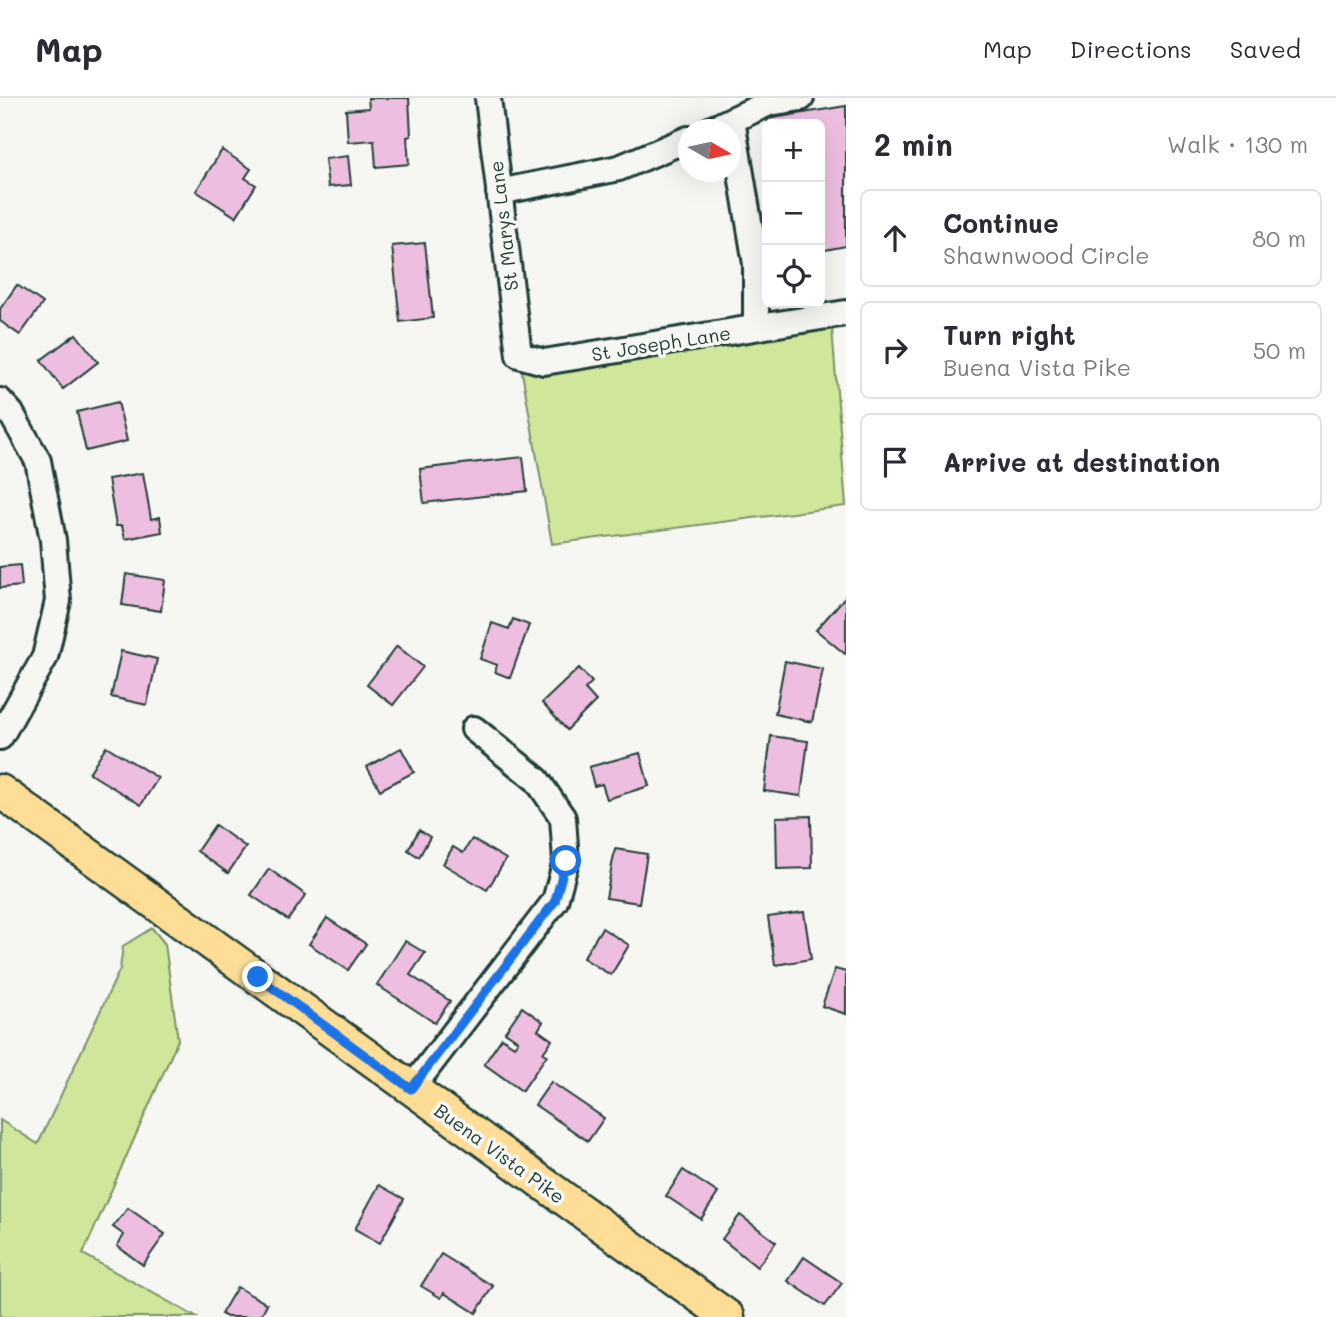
<!DOCTYPE html>
<html lang="en">
<head>
<meta charset="utf-8">
<style>
	:root { --surface:#fff; --page:#f2f2f3; --text:#2b2b33; --muted:#7c7c81; --line:#e1e1e2 }
	body { margin:0; font-family:Mali,sans-serif; background:var(--page); color:var(--text) }
	.controls { position:absolute; right:21px; top:21px; display:grid; overflow:hidden; border-radius:10px; box-shadow:0 7px 28px #0002 }
	.controls button { width:63px; height:63px; display:grid; place-items:center; padding:0; border:0; border-bottom:2px solid var(--line); background:var(--surface); color:var(--text); font:35px sans-serif }
	.compass { position:absolute; left:678px; top:21px; width:63px; height:63px; border-radius:50%; background:var(--surface); box-shadow:0 7px 28px #0002; rotate:99deg }
	.stop { position:absolute; width:21px; height:21px; margin:-16px; border:5px solid #1a73e8; border-radius:50%; background:#fff }
	.stop.end { background:#1a73e8; border-color:#fff; box-shadow:0 2px 7px #0008 }
	.list { margin:0; padding:0; list-style:none }
	h2 { display:flex; justify-content:space-between; align-items:center; height:91px; margin:0; padding:0 28px; font-size:30px }
	h2 small { font-size:23px; font-weight:400; color:var(--muted) }
	.list li { display:grid; grid-template-columns:46px 1fr auto; gap:21px; align-items:center; box-sizing:border-box; height:98px; margin:0 14px 14px; padding:0 14px; border:2px solid var(--line); border-radius:10px }
	.list b { display:block; font-size:26px; white-space:nowrap }
	.list p { margin:0; font-size:23px; white-space:nowrap; color:var(--muted) }
	.list em { font-size:23px; font-style:normal; color:var(--muted) }
	.icon { flex:none; width:38px; height:38px; fill:none; stroke:currentColor; stroke-width:2; stroke-linecap:round; stroke-linejoin:round }
	.map { position:relative; flex:none; width:846px; height:1219px; overflow:hidden }
	header { display:flex; align-items:center; gap:42px; box-sizing:border-box; height:98px; padding:0 35px; background:var(--surface); border-bottom:2px solid var(--line) }
	header strong { font-size:33px }
	nav { display:flex; gap:38px; margin-inline-start:auto; font-size:24px }
	main { display:flex }
	aside { flex:1; background:var(--surface) }
	.map>svg:first-child { display:block }
	.green { fill:#d0e69b; stroke:#789268; stroke-width:2 }
	.building { fill:#eebee0; stroke:#1f3d34; stroke-width:2 }
	.lines { fill:none; stroke-linecap:round; stroke-linejoin:round }
	.minor-casing { stroke:#1f3d34; stroke-width:30 }
	.major-casing { stroke:#1f3d34; stroke-width:37 }
	.minor { stroke:#f6f6f2; stroke-width:24 }
	.major { stroke:#fedd96; stroke-width:32 }
	.route { stroke:#1a73e8; stroke-width:9 }
	.labels { text-anchor:middle; dominant-baseline:central; stroke-width:7; stroke-linejoin:round; paint-order:stroke }
	.street-label { font-size:19px; fill:#1f3d34; stroke:#f6f6f2 }
</style>
</head>
<body>
<header>
<strong>Map</strong>
<nav><a>Map</a><a>Directions</a><a>Saved</a></nav>
</header>
<main>
<div class="map">
<svg width="846" height="1219" viewBox="0 0 846 1219">
	<rect width="100%" height="100%" fill="#f6f6f2"/>
	<filter id="ink" filterUnits="userSpaceOnUse"><feTurbulence type="fractalNoise" baseFrequency=".0143" numOctaves="2"/><feDisplacementMap in="SourceGraphic" scale="14" xChannelSelector="R" yChannelSelector="G"/><feConvolveMatrix kernelMatrix="1 2 1 2 8 2 1 2 1" color-interpolation-filters="sRGB"/></filter>
	<g filter="url(#ink)">
		<g class="green">
			<path d="M831,217L846,408L552,446L519,257Z"/>
			<path d="M152,830L165,846L178,942L83,1156L196,1219H0V1022L38,1046L120,871L123,848Z"/>
		</g>
		<g class="building">
			<path d="M368,0H409L411,38L407,39L409,66L376,69L374,42L348,44L346,12L369,10Z"/>
			<path d="M846,8V148L820,153V26H768L767,21Z"/>
			<path d="M222,52L251,71L245,80L256,87L236,119L196,93Z"/>
			<path d="M348,58L351,87L328,89L325,61Z"/>
			<path d="M425,145L433,220L400,224L392,148Z"/>
			<path d="M17,187L43,205L20,237L0,223V211Z"/>
			<path d="M76,236L98,264L63,291L41,262Z"/>
			<path d="M118,304L127,343L86,353L77,314Z"/>
			<path d="M523,359L527,393L424,405L420,371Z"/>
			<path d="M143,375L151,421L160,419L162,434L125,441L122,428H116L108,381Z"/>
			<path d="M20,467L22,488L0,490V469Z"/>
			<path d="M126,476L165,482L161,513L122,507Z"/>
			<path d="M846,498V555L845,556L816,532Z"/>
			<path d="M513,521L529,527L510,580L495,574L497,567L480,561L492,525L509,531Z"/>
			<path d="M397,548L423,569L393,607L367,587Z"/>
			<path d="M121,553L157,561L147,607L111,599Z"/>
			<path d="M785,563L823,571L812,624L775,616Z"/>
			<path d="M579,570L592,584L585,591L596,603L567,632L542,605Z"/>
			<path d="M771,638L808,643L801,698L764,693Z"/>
			<path d="M106,648L158,680L141,707L89,675Z"/>
			<path d="M401,650L414,674L380,692L367,669Z"/>
			<path d="M640,655L649,688L607,701L602,686L594,688L589,669Z"/>
			<path d="M811,718L812,770L777,771L776,719Z"/>
			<path d="M215,727L246,749L228,775L197,753Z"/>
			<path d="M419,732L430,739L419,759L408,752Z"/>
			<path d="M472,741L506,761L487,792L443,766L453,749L463,755Z"/>
			<path d="M615,751L647,756L639,805L606,800Z"/>
			<path d="M269,771L306,797L288,822L251,797Z"/>
			<path d="M804,814L811,861L775,867L768,819Z"/>
			<path d="M327,820L366,846L348,872L309,846Z"/>
			<path d="M602,830L629,847L611,877L583,860Z"/>
			<path d="M405,843L425,855L410,877L450,903L435,925L377,887Z"/>
			<path d="M835,871L846,874V916L822,908Z"/>
			<path d="M522,909L543,924L538,932L552,942L543,955L547,957L522,993L484,966L502,940L514,948L518,943L505,934Z"/>
			<path d="M551,984L604,1020L588,1043L535,1007Z"/>
			<path d="M683,1072L718,1095L701,1121L666,1098Z"/>
			<path d="M379,1087L404,1101L380,1145L355,1131Z"/>
			<path d="M128,1110L165,1136L143,1167L117,1148L124,1137L113,1129Z"/>
			<path d="M740,1117L776,1144L757,1169L722,1141Z"/>
			<path d="M441,1156L493,1188L476,1215L444,1195L441,1200L421,1188Z"/>
			<path d="M804,1159L842,1185L825,1208L788,1183Z"/>
			<path d="M237,1189L267,1206L260,1219H227L221,1216Z"/>
		</g>
		<g class="lines">
			<g class="minor-casing">
				<g id="minor">
					<path d="M488,0L519,257L544,264L846,215"/>
					<path d="M732,22L756,166V229"/>
					<path d="M710,32L769,5L801,0"/>
					<path d="M499,94L619,70L688,41"/>
					<path d="M0,303L11,315L38,363L53,442L58,503L45,559L0,639"/>
					<path d="M411,991L555,803L566,763L563,720L537,682L474,631"/>
				</g>
			</g>
			<g class="major-casing">
				<path id="major" d="M0,693L728,1219"/>
			</g>
			<use href="#minor" class="minor"/>
			<use href="#major" class="major"/>
		</g>
	</g>
	<g class="lines" filter="url(#ink)">
		<path class="route" d="M258,879L411,991L555,803L566,763"/>
	</g>
	<g class="labels">
		<g class="street-label">
			<text transform="translate(503 128) rotate(-97)">St Marys Lane</text>
			<text transform="translate(661 245) rotate(-9)">St Joseph Lane</text>
			<text transform="translate(500 1055) rotate(36)">Buena Vista Pike</text>
		</g>
	</g>
</svg>
<div class="controls">
<button>+</button>
<button>−</button>
<button><svg class="icon" aria-label="locate" viewBox="0 0 24 24"><circle cx="12" cy="12" r="6"/><path d="M12 2v4M12 18v4M2 12h4M18 12h4"/></svg></button>
</div>
<svg class="compass" viewBox="-18 -18 36 36"><path d="M0-13l5 13h-10z" fill="#e53935"/><path d="M0 13l5-13h-10z" fill="#7c7c81"/></svg>
<div class="stop" style="left:566px;top:763px"></div>
<div class="stop end" style="left:258px;top:879px"></div>
</div>
<aside>
<h2>2 min<small>Walk · 130 m</small></h2>
<ul class="list">
<li><svg class="icon" aria-label="ahead" viewBox="0 0 24 24"><path d="M12 20V5M6 11l6-6 6 6"/></svg><div><b>Continue</b><p>Shawnwood Circle</p></div><em>80 m</em></li>
<li><svg class="icon" aria-label="right" viewBox="0 0 24 24"><path d="M7 20v-9h11M14 6l5 5-5 5"/></svg><div><b>Turn right</b><p>Buena Vista Pike</p></div><em>50 m</em></li>
<li><svg class="icon" aria-label="arrive" viewBox="0 0 24 24"><path d="M6 21V4h12l-3 4 3 4H6"/></svg><div><b>Arrive at destination</b></div></li>
</ul>
</aside>
</main>
</body>
</html>
